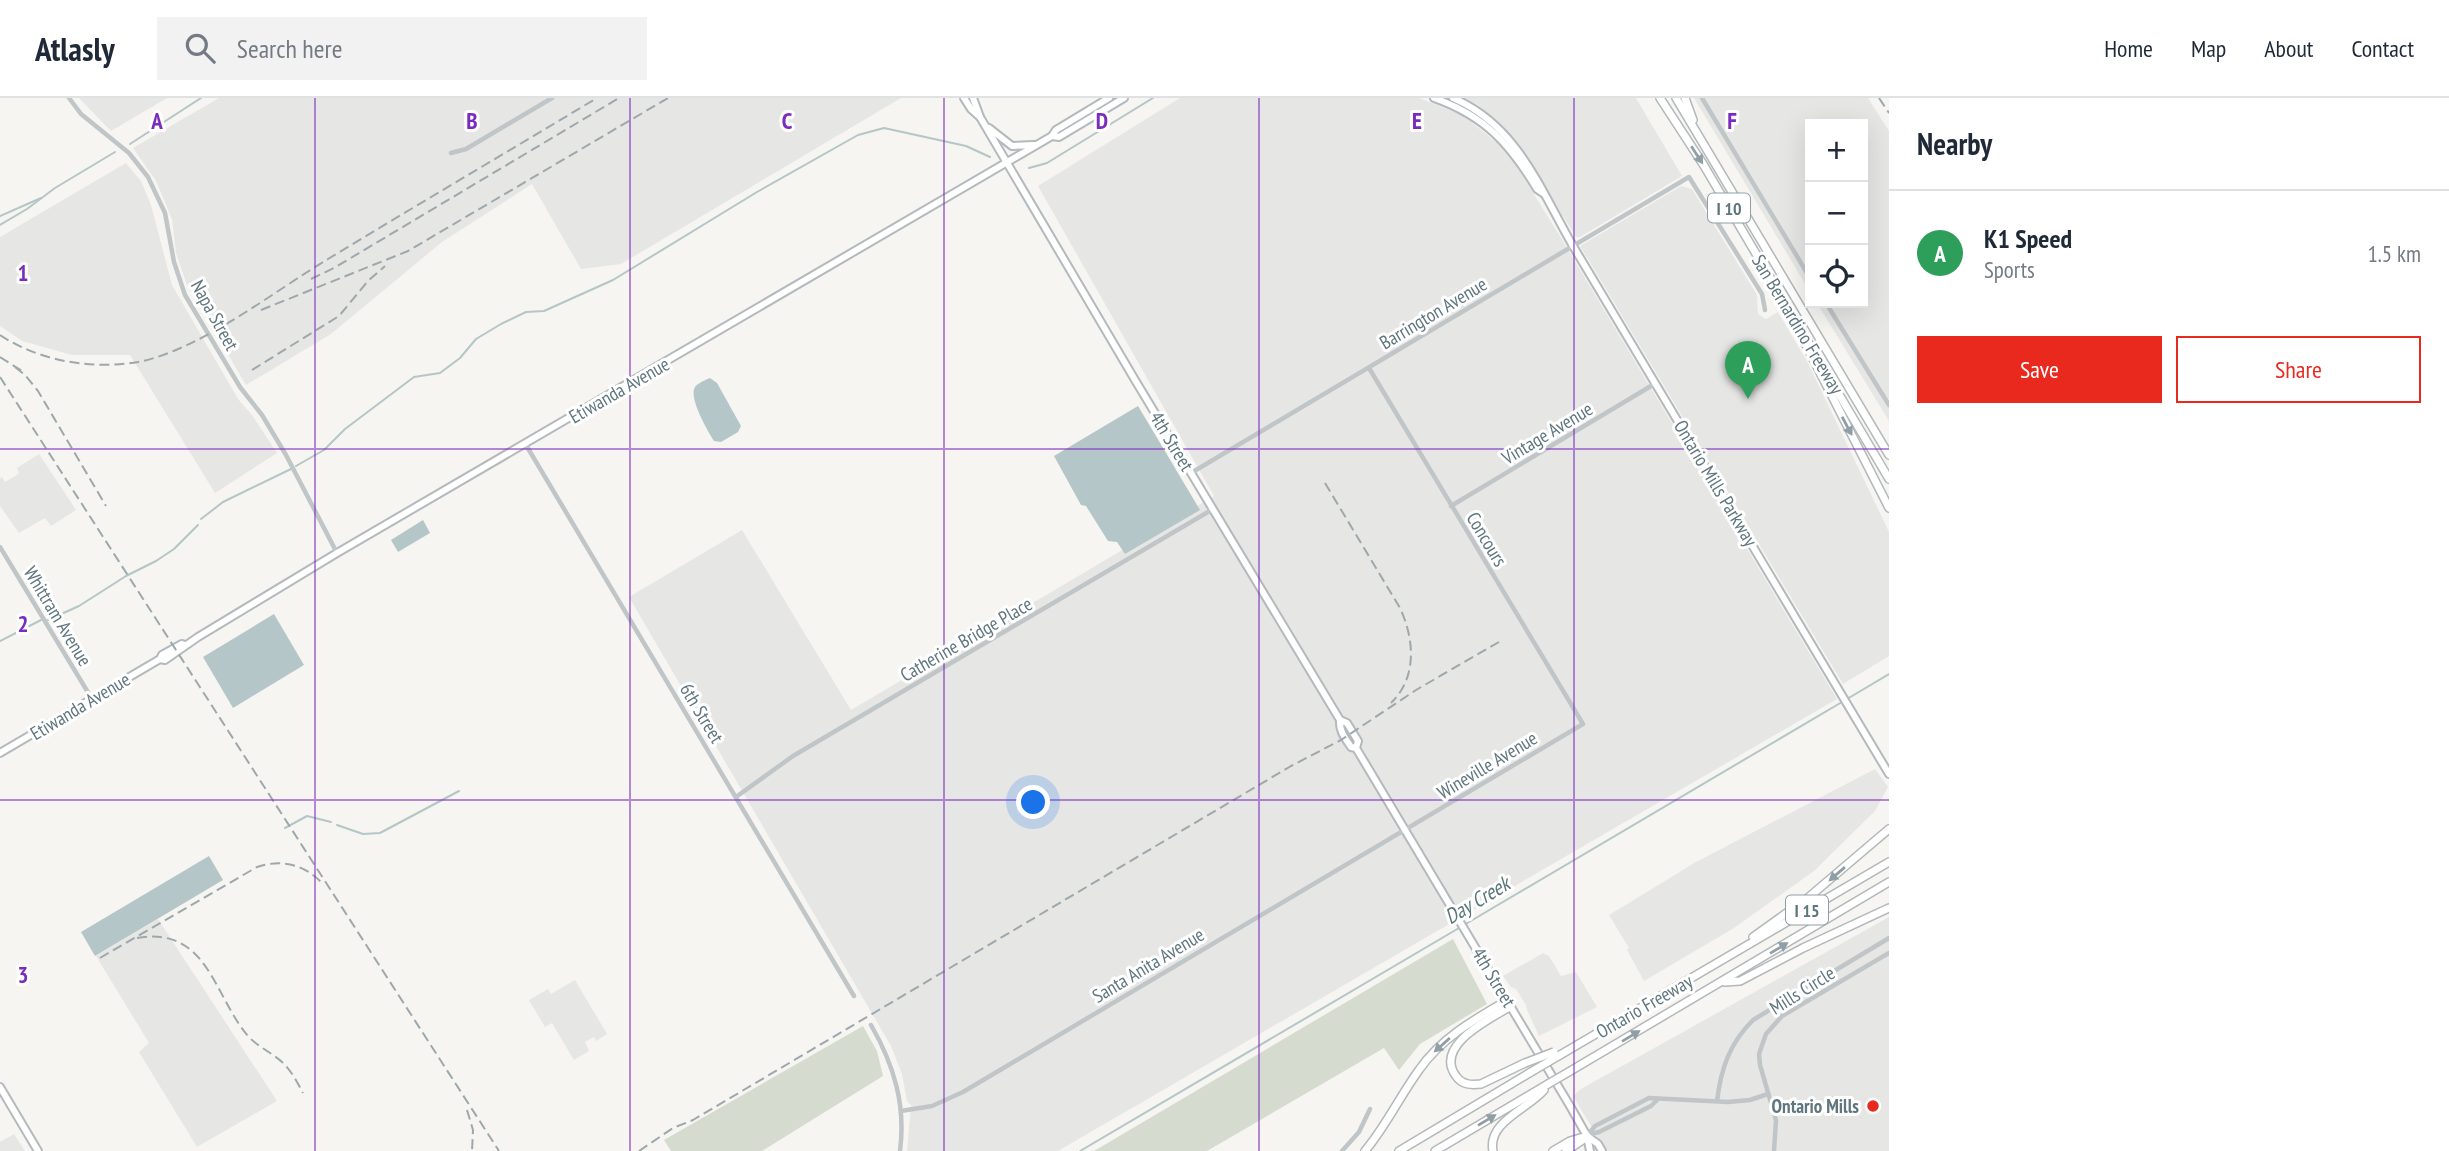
<!DOCTYPE html>
<html lang="en">
<head>
<meta charset="utf-8">
<style>
	:root { --surface:#fff; --page:#f2f2f3; --text:#1f2937; --muted:#747a83; --line:#e0e1e3; --accent:#e9281e }
	body { margin:0; font-family:"PT Sans Narrow",sans-serif; background:var(--page); color:var(--text) }
	.controls { position:absolute; right:21px; top:21px; display:grid; overflow:hidden; border-radius:0px; box-shadow:0 7px 28px #0002 }
	.controls button { width:63px; height:63px; display:grid; place-items:center; padding:0; border:0; border-bottom:2px solid var(--line); background:var(--surface); color:var(--text); font:35px sans-serif }
	.you { position:absolute; left:1034px; top:705px; width:24px; height:24px; margin:-18px; border:5px solid #fff; border-radius:50%; background:#1a73e8; box-shadow:0 0 0 10px #1a73e833 }
	.badge { display:grid; place-items:center; width:46px; height:46px; border-radius:50%; background:var(--accent); color:#fff; font-size:23px; font-weight:700 }
	.pin { position:absolute; translate:-50% -58px; filter:drop-shadow(0 2px 4px #0008) }
	.pin::after { content:''; position:absolute; top:37px; width:24px; height:21px; background:inherit; clip-path:polygon(0 0,100% 0,50% 100%) }
	.list { margin:0; padding:0; list-style:none }
	h2 { display:flex; justify-content:space-between; align-items:center; height:91px; margin:0; padding:0 28px; font-size:30px }
	h2 small { font-size:23px; font-weight:400; color:var(--muted) }
	.list li { display:grid; grid-template-columns:46px 1fr auto; gap:21px; align-items:center; box-sizing:border-box; height:126px; padding:0 28px; border-top:2px solid var(--line) }
	.list b { display:block; font-size:26px; white-space:nowrap }
	.list p { margin:0; font-size:23px; white-space:nowrap; color:var(--muted) }
	.list em { font-size:23px; font-style:normal; color:var(--muted) }
	.actions { display:flex; gap:14px; padding:21px 28px }
	.actions a { flex:1; padding:16px 0; border:2px solid var(--accent); border-radius:0px; text-align:center; font-size:24px; color:var(--accent) }
	.actions .main { background:var(--accent); color:#fff }
	.icon { flex:none; width:38px; height:38px; fill:none; stroke:currentColor; stroke-width:2; stroke-linecap:round; stroke-linejoin:round }
	.map { position:relative; flex:none; width:1889px; height:1053px; overflow:hidden }
	header { display:flex; align-items:center; gap:42px; box-sizing:border-box; height:98px; padding:0 35px; background:var(--surface); border-bottom:2px solid var(--line) }
	header strong { font-size:33px }
	nav { display:flex; gap:38px; margin-inline-start:auto; font-size:24px }
	.search { width:490px; height:63px; background:var(--page); display:flex; align-items:center; gap:18px; box-sizing:border-box; padding:0 24px; border-radius:0px; color:var(--muted); font-size:26px }
	main { display:flex }
	aside { flex:1; background:var(--surface) }
	.map>svg:first-child { display:block }
	.built { fill:#e6e6e5 }
	.green { fill:#d6dbd0 }
	.water { fill:#b4c6c7 }
	.lines { fill:none; stroke-linecap:round; stroke-linejoin:round }
	.stream { stroke:#b4c6c7; stroke-width:2 }
	.major-casing { stroke:#b3b9bc; stroke-width:10 }
	.highway-casing { stroke:#b3b8ba; stroke-width:10 }
	.minor { stroke:#c0c5c8; stroke-width:4.5 }
	.major { stroke:#fff; stroke-width:6 }
	.highway { stroke:#fff; stroke-width:7 }
	.rail { stroke:#9ea8ac; stroke-width:2; stroke-dasharray:10 5; stroke-linecap:butt }
	.highway-bridge-casing { stroke:#b3b8ba; stroke-width:10; stroke-linecap:butt }
	.highway-bridge { stroke:#fff; stroke-width:7 }
	.oneway { fill:#8f9fa5 }
	.grid { fill:none; stroke:#7b2cbf; stroke-width:2; stroke-opacity:0.55 }
	.poi-dot { fill:#e9281e; stroke:#fff; stroke-width:2.5 }
	.labels { text-anchor:middle; dominant-baseline:central; stroke-width:6; stroke-linejoin:round; paint-order:stroke }
	.shield { fill:#fff; stroke:#8f9fa5; stroke-width:2 }
	.shield-label { font-size:18px; font-weight:bold; fill:#5f767e }
	.street-label { font-size:19px; fill:#5f767e; stroke:#fff }
	.poi-label { font-size:19px; font-weight:bold; fill:#5f767e; stroke:#fff; text-anchor:end }
	.water-label { font-size:21px; font-style:italic; fill:#5a777a; stroke:#fff }
	.grid-label { font-size:23px; text-anchor:middle; font-weight:bold; fill:#7b2cbf; stroke:#fff; stroke-width:6; stroke-linejoin:round; paint-order:stroke }
</style>
</head>
<body>
<header>
<strong>Atlasly</strong>
<div class="search"><svg class="icon" aria-label="search" viewBox="0 0 24 24"><circle cx="10" cy="10" r="6"/><path d="M15 15l6 6"/></svg>Search here</div>
<nav><a>Home</a><a>Map</a><a>About</a><a>Contact</a></nav>
</header>
<main>
<div class="map">
<svg width="1889" height="1053" viewBox="0 0 1889 1053">
	<rect width="100%" height="100%" fill="#f6f5f1"/>
	<g class="built">
		<path d="M79,0H167L111,33Z"/>
		<path d="M219,0H901L621,166L581,171L532,86L442,144L331,236L246,287L187,187L176,155L172,121L156,83L133,50Z"/>
		<path d="M1180,0H1419L1464,18L1507,53L1563,143L1837,601L1058,1053H907L911,1007L907,1003L902,976L891,948L629,499L742,432L851,612L1214,398L1038,88Z"/>
		<path d="M1465,0H1636L1682,78L1580,139H1576L1518,46L1478,7Z"/>
		<path d="M1694,0H1868L1889,33V323L1817,205H1863V26H1810V194Z"/>
		<path d="M126,65L141,83L151,107L172,187L238,301L252,317L277,355L215,395L130,257H72L22,243L0,228V139Z"/>
		<path d="M1681,88L1692,91L1757,197L1758,216L1766,221L1778,214L1808,265L1889,434V558L1843,586L1580,148Z"/>
		<path d="M39,356L76,412L51,428L45,420L19,435L0,408V380L2,379L5,384L17,377L19,375L17,370Z"/>
		<path d="M1875,671L1888,689L1875,713L1814,773L1734,830L1644,883L1627,852L1629,850L1609,817L1696,764Z"/>
		<path d="M1889,819V1053H1606L1573,998L1581,991Z"/>
		<path d="M158,821L277,1003L197,1049L139,954L149,945L96,858Z"/>
		<path d="M1543,855L1549,858L1561,878L1576,874L1597,909L1539,938L1527,912L1526,907L1516,891L1511,889L1503,878Z"/>
		<path d="M575,882L607,936L596,943L594,939L585,944L589,953L574,962L552,925L545,929L529,902L548,891L551,896Z"/>
		<path d="M14,1036L25,1053H0V1044Z"/>
	</g>
	<g class="green">
		<path d="M1453,841L1487,906L1420,946L1399,972L1384,950L1207,1053H1094Z"/>
		<path d="M863,928L877,953L883,978L762,1053H671L664,1042Z"/>
	</g>
	<g class="water">
		<path d="M710,280L717,285L741,328L738,334L721,344L714,343C708,334 688,299 695,289C698,285 705,282 710,280Z"/>
		<path d="M1138,308L1200,412L1125,456L1117,444L1108,443L1086,408L1081,407L1054,358Z"/>
		<path d="M423,422L430,435L398,454L391,442Z"/>
		<path d="M274,516L304,567L233,610L203,559Z"/>
		<path d="M209,758L223,782L95,858L81,834Z"/>
	</g>
	<g class="lines">
		<g class="stream">
			<path d="M130,46L201,0"/>
			<path d="M1029,70L1047,65L1153,0"/>
			<path d="M0,118L41,100"/>
			<path d="M0,127L27,111L55,90L115,54"/>
			<path d="M296,368L324,352L345,331L414,279L440,275L460,260L476,241L501,226L526,214L544,213L613,182L757,94L858,37L884,30L966,48L990,59"/>
			<path d="M201,421L223,404L291,371"/>
			<path d="M48,522L79,508L126,478L156,463L174,451L198,427"/>
			<path d="M0,543L41,522"/>
			<path d="M1847,601L1889,576"/>
			<path d="M337,727L363,736L380,735L459,693"/>
			<path d="M285,730L307,718L331,724"/>
			<path d="M1464,827L1842,604"/>
			<path d="M1080,1053L1459,830"/>
		</g>
		<g class="major-casing">
			<g id="major">
				<path d="M964,0L971,11L980,19"/>
				<path d="M973,0L980,19L1135,282L1340,622L1347,625L1358,643L1356,650"/>
				<path d="M1434,0C1485,18 1510,46 1537,91L1543,95"/>
				<path d="M1453,0C1518,28 1540,91 1573,148L1889,676"/>
				<path d="M989,30L1012,48L1034,47"/>
				<path d="M1052,38L1059,39L1124,0"/>
				<path d="M160,561L165,562L198,539L337,455L1052,38L1056,32L1109,0"/>
				<path d="M1340,622C1339,633 1345,640 1351,649L1356,650L1570,1008L1587,1038L1590,1053"/>
				<path d="M0,655L160,561L162,557L182,546L185,547"/>
				<path d="M0,989L38,1053"/>
				<path d="M1587,1038L1598,1046L1602,1053"/>
			</g>
		</g>
		<g class="highway-casing">
			<g id="highway">
				<path d="M1660,0L1703,66L1889,381"/>
				<path d="M1676,0L1889,357"/>
				<path d="M1685,0L1693,22"/>
				<path d="M1804,243L1889,410"/>
				<path d="M1753,839L1809,799L1889,731"/>
				<path d="M1725,884L1740,883L1803,850L1889,810"/>
				<path d="M1511,908C1492,920 1433,947 1456,978C1462,987 1471,987 1481,986L1525,965"/>
				<path d="M1560,957L1889,764"/>
				<path d="M1572,972L1889,784"/>
				<path d="M1365,1053C1386,1028 1400,998 1419,972C1441,940 1475,921 1508,902"/>
				<path d="M1399,1053L1531,974"/>
				<path d="M1435,1053L1548,986"/>
				<path d="M1493,1053C1487,1024 1528,1011 1544,992"/>
				<path d="M1553,1053L1570,1043L1587,1038"/>
				<path d="M1566,1053L1584,1041"/>
			</g>
		</g>
		<g class="minor">
			<path d="M69,0L81,16L129,55L148,79L165,115L174,164L185,197L240,289L262,317L286,357L337,455"/>
			<path d="M1702,0L1810,180"/>
			<path d="M451,55L466,51L552,0"/>
			<path d="M1826,205L1889,307"/>
			<path d="M526,347L854,898"/>
			<path d="M1191,375L1689,79L1762,196L1765,212"/>
			<path d="M1451,408L1656,285"/>
			<path d="M0,449L92,601"/>
			<path d="M736,699L793,658L1213,411"/>
			<path d="M871,927C894,967 906,1007 900,1053"/>
			<path d="M1717,1003C1721,971 1729,946 1753,922L1889,840"/>
			<path d="M901,1013L932,1008L963,994L1583,626L1369,270"/>
			<path d="M1588,1037L1599,1034L1651,1008L1657,1002"/>
			<path d="M1587,1038L1595,1028L1649,1000L1728,1004L1750,1002L1768,996"/>
			<path d="M1342,1053L1359,1034L1370,1011"/>
			<path d="M1774,1053L1776,1022L1760,967L1759,956L1766,936L1782,918L1889,855"/>
		</g>
		<use href="#major" class="major"/>
		<use href="#highway" class="highway"/>
		<g class="rail">
			<path d="M1879,0L1889,15"/>
			<path d="M311,181L334,170L619,0"/>
			<path d="M261,212L408,153L668,0"/>
			<path d="M0,237C39,263 92,272 138,264C200,252 273,194 328,161C417,107 507,54 597,0"/>
			<path d="M0,259L22,273"/>
			<path d="M15,269L25,277L38,293L106,408"/>
			<path d="M252,272L339,218L368,183L385,168"/>
			<path d="M0,279L499,1053"/>
			<path d="M1325,385L1400,510C1414,540 1418,579 1391,605"/>
			<path d="M137,840C208,828 213,897 248,938C258,949 271,954 282,964C291,972 297,984 303,995"/>
			<path d="M100,860L257,769C281,761 303,766 321,784"/>
			<path d="M467,1012L473,1032L472,1053"/>
			<path d="M639,1053L673,1030L693,1022L1291,668L1341,642L1416,592L1499,544"/>
		</g>
		<g class="highway-bridge-casing">
			<g id="highway-bridge">
				<path d="M1525,965L1554,954"/>
				<path d="M1531,974L1560,957"/>
				<path d="M1548,986L1572,972"/>
			</g>
		</g>
		<use href="#highway-bridge" class="highway-bridge"/>
	</g>
	<defs><path id="oneway-solid" d="M-6-.8H1V-3.2L6.5 0L1 3.2V.8H-6Z" transform="scale(1.75)"/></defs>
	<g class="oneway">
		<use href="#oneway-solid" transform="translate(1697 57) rotate(57)"/>
		<use href="#oneway-solid" transform="translate(1847 328) rotate(62)"/>
		<use href="#oneway-solid" transform="translate(1837 776) rotate(139)"/>
		<use href="#oneway-solid" transform="translate(1779 850) rotate(-31)"/>
		<use href="#oneway-solid" transform="translate(1631 938) rotate(-31)"/>
		<use href="#oneway-solid" transform="translate(1442 947) rotate(138)"/>
		<use href="#oneway-solid" transform="translate(1487 1022) rotate(-31)"/>
	</g>
	<path class="grid" d="M315,0V1053M630,0V1053M944,0V1053M1259,0V1053M1574,0V1053M0,351H1889M0,702H1889"/>
	<circle class="poi-dot" cx="1873" cy="1008" r="7"/>
	<g class="labels">
		<g class="shield">
			<rect x="1708" y="95.5" width="42" height="29" rx="5"/>
			<rect x="1786" y="797.5" width="42" height="29" rx="5"/>
		</g>
		<g class="shield-label">
			<text x="1729" y="110">I 10</text>
			<text x="1807" y="812">I 15</text>
		</g>
		<g class="street-label">
			<text transform="translate(1433 215) rotate(-31)">Barrington Avenue</text>
			<text transform="translate(215 217) rotate(61)">Napa Street</text>
			<text transform="translate(1798 226) rotate(59)">San Bernardino Freeway</text>
			<text transform="translate(619 292) rotate(-30)">Etiwanda Avenue</text>
			<text transform="translate(1547 335) rotate(-31)">Vintage Avenue</text>
			<text transform="translate(1172 343) rotate(59)">4th Street</text>
			<text transform="translate(1716 385) rotate(59)">Ontario Mills Parkway</text>
			<text transform="translate(1487 441) rotate(59)">Concours</text>
			<text transform="translate(58 518) rotate(59)">Whittram Avenue</text>
			<text transform="translate(966 541) rotate(-30)">Catherine Bridge Place</text>
			<text transform="translate(80 608) rotate(-31)">Etiwanda Avenue</text>
			<text transform="translate(702 615) rotate(59)">6th Street</text>
			<text transform="translate(1487 667) rotate(-31)">Wineville Avenue</text>
			<text transform="translate(1148 867) rotate(-31)">Santa Anita Avenue</text>
			<text transform="translate(1494 879) rotate(59)">4th Street</text>
			<text transform="translate(1802 892) rotate(-32)">Mills Circle</text>
			<text transform="translate(1644 908) rotate(-30)">Ontario Freeway</text>
		</g>
		<g class="poi-label">
			<text x="1859" y="1008">Ontario Mills</text>
		</g>
		<g class="water-label">
			<text transform="translate(1477 802) rotate(-31)">Day Creek</text>
		</g>
	</g>
	<g class="grid-label">
		<text x="157" y="31">A</text>
		<text x="472" y="31">B</text>
		<text x="787" y="31">C</text>
		<text x="1102" y="31">D</text>
		<text x="1417" y="31">E</text>
		<text x="1732" y="31">F</text>
		<text x="23" y="183">1</text>
		<text x="23" y="534">2</text>
		<text x="23" y="885">3</text>
	</g>
</svg>
<div class="controls">
<button>+</button>
<button>−</button>
<button><svg class="icon" aria-label="locate" viewBox="0 0 24 24"><circle cx="12" cy="12" r="6"/><path d="M12 2v4M12 18v4M2 12h4M18 12h4"/></svg></button>
</div>
<div class="you"></div>
<div class="pin badge" style="left:1748px;top:301px;background:#2e9e5b">A</div>
</div>
<aside>
<h2>Nearby<small></small></h2>
<ul class="list">
<li><span class="badge" style="background:#2e9e5b">A</span><div><b>K1 Speed</b><p>Sports</p></div><em>1.5 km</em></li>
</ul>
<div class="actions"><a class="main">Save</a><a>Share</a></div>
</aside>
</main>
</body>
</html>
